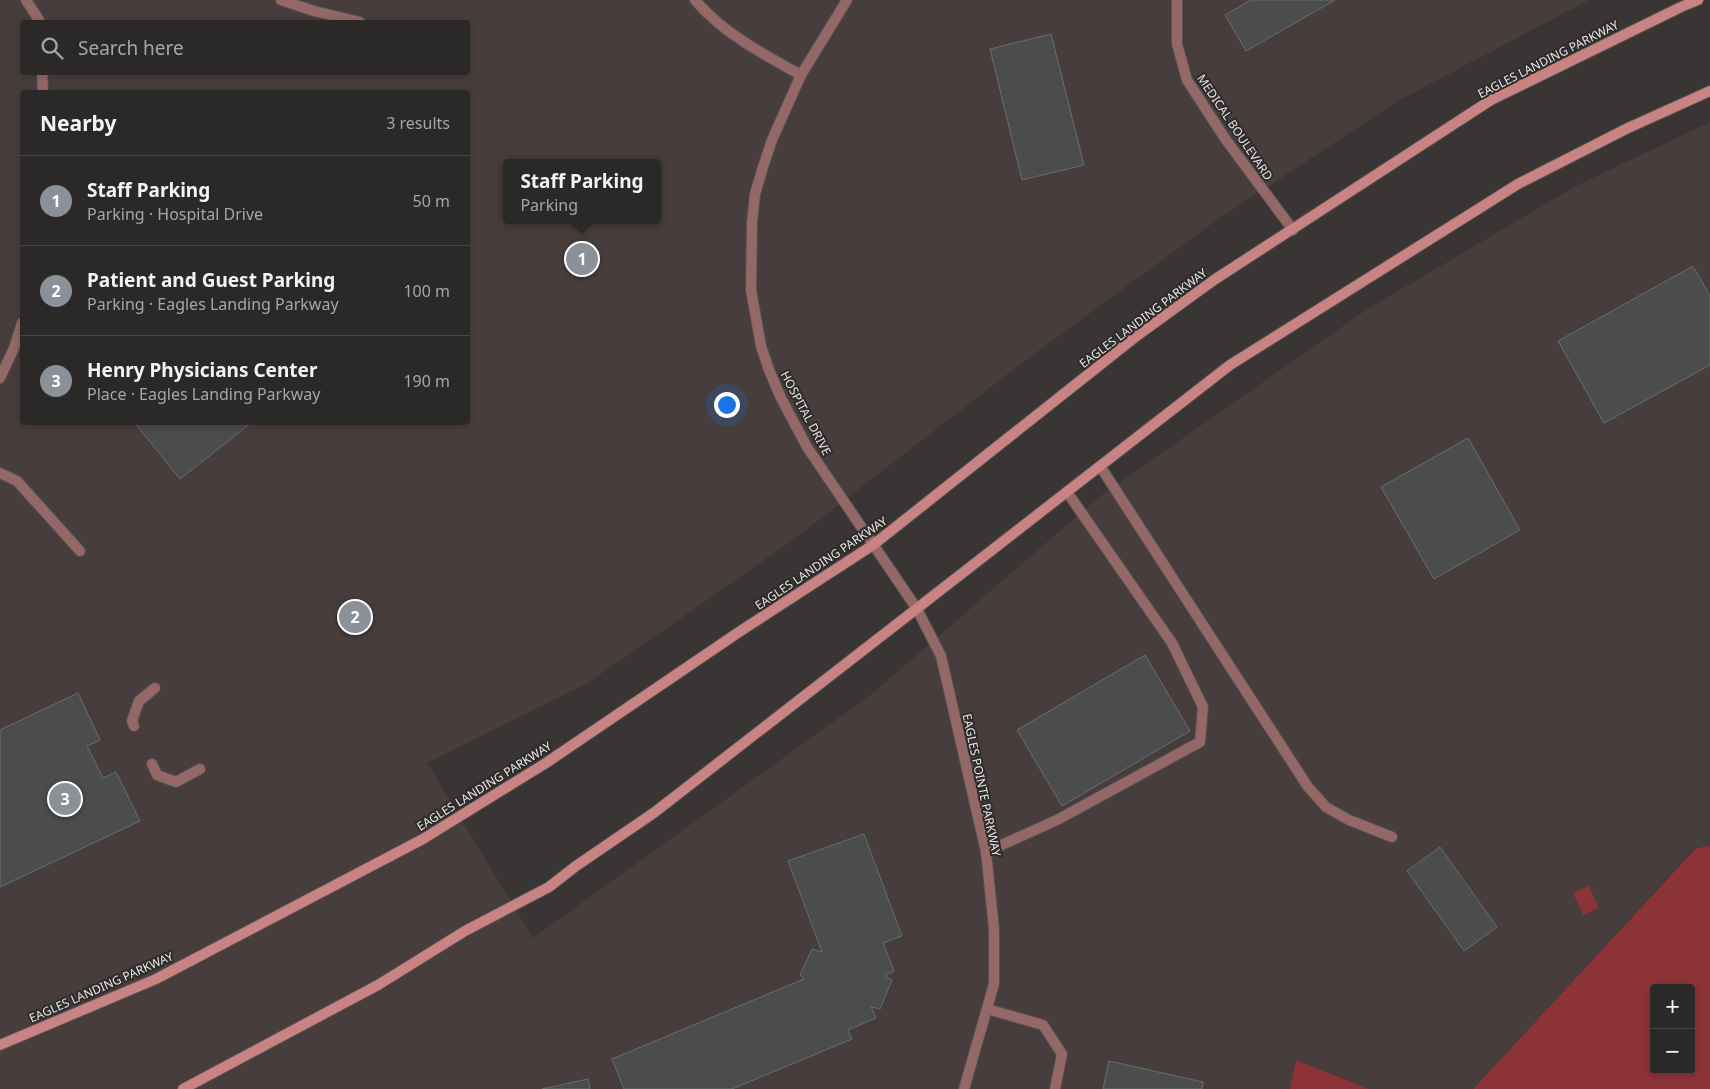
<!DOCTYPE html>
<html lang="en">
<head>
<meta charset="utf-8">
<style>
	:root { --surface:#2b2828; --page:#333030; --text:#f1f3f6; --muted:#a6a6a8; --line:#474445; --accent:#8c9099 }
	body { margin:0; font-family:"Noto Sans",sans-serif; background:var(--page); color:var(--text) }
	.controls { position:absolute; right:15px; bottom:15px; display:grid; overflow:hidden; border-radius:5px; box-shadow:0 2px 8px #0003 }
	.controls button { width:45px; height:45px; display:grid; place-items:center; padding:0; border:0; border-bottom:1px solid var(--line); background:var(--surface); color:var(--text); font:25px sans-serif }
	.you { position:absolute; left:726px; top:404px; width:18px; height:18px; margin:-12px; border:4px solid #fff; border-radius:50%; background:#1a73e8; box-shadow:0 0 0 8px #1a73e833 }
	.badge { display:grid; place-items:center; width:32px; height:32px; border-radius:50%; background:var(--accent); color:#fff; font-size:16px; font-weight:700 }
	.pin { position:absolute; translate:-50% -50%; border:2px solid #fff; box-shadow:0 1px 5px #0006 }
	.popup { position:absolute; left:503px; top:159px; width:158px; height:65px; box-sizing:border-box; display:grid; place-content:center; border-radius:5px; background:var(--surface); filter:drop-shadow(0 1px 4px #0005); font-size:16px; white-space:nowrap; color:var(--muted) }
	.popup b { font-size:19px; color:var(--text) }
	.popup::after { content:''; position:absolute; left:50%; top:100%; margin-left:-10px; border:10px solid transparent; border-top-color:var(--surface) }
	.list { margin:0; padding:0; list-style:none }
	h2 { display:flex; justify-content:space-between; align-items:center; height:65px; margin:0; padding:0 20px; font-size:21px }
	h2 small { font-size:16px; font-weight:400; color:var(--muted) }
	.list li { display:grid; grid-template-columns:32px 1fr auto; gap:15px; align-items:center; box-sizing:border-box; height:90px; padding:0 20px; border-top:1px solid var(--line) }
	.list b { display:block; font-size:19px; white-space:nowrap }
	.list p { margin:0; font-size:16px; white-space:nowrap; color:var(--muted) }
	.list em { font-size:16px; font-style:normal; color:var(--muted) }
	.icon { flex:none; width:28px; height:28px; fill:none; stroke:currentColor; stroke-width:2; stroke-linecap:round; stroke-linejoin:round }
	.map { position:relative; flex:none; width:1710px; height:1089px; overflow:hidden }
	.search { position:absolute; background:var(--surface); box-shadow:0 2px 8px #0003; left:20px; top:20px; width:450px; height:55px; display:flex; align-items:center; gap:12px; box-sizing:border-box; padding:0 18px; border-radius:5px; color:var(--muted); font-size:19px }
	.panel { position:absolute; background:var(--surface); box-shadow:0 2px 8px #0003; left:20px; top:90px; width:450px; height:335px; border-radius:5px }
	.map>svg:first-child { display:block }
	.built { fill:#473d3d; fill-rule:evenodd }
	.green { fill:#8c3338; fill-rule:evenodd }
	.building { fill:#4a4c4e; stroke:#6a6c6e }
	.lines { fill:none; stroke-linecap:round; stroke-linejoin:round }
	.lane-casing { stroke:#555151; stroke-width:12 }
	.street-casing { stroke:#555151; stroke-width:12 }
	.secondary-casing { stroke:#555151; stroke-width:12 }
	.lane { stroke:#946867; stroke-width:10 }
	.street { stroke:#946867; stroke-width:10 }
	.secondary { stroke:#c88382; stroke-width:10 }
	.labels { text-anchor:middle; dominant-baseline:central; stroke-width:4; stroke-linejoin:round; paint-order:stroke }
	.street-label { font-size:12px; fill:#e9e7e7; stroke:#2e2b2b }
</style>
</head>
<body>
<div class="map">
<svg width="1710" height="1089" viewBox="0 0 1710 1089">
	<rect width="100%" height="100%" fill="#393535"/>
	<path class="built" d="M0,0H1589L1398,101L1217,220L1022,363L793,540L588,683L427,763L533,938L872,694L1099,497L1366,310L1576,186L1710,122V846L1695,848L1473,1089H1369L1296,1060L1290,1089H0ZM22,22H468V72H22ZM22,92H468V422H22ZM507,163H657V220H507Z"/>
	<g class="green">
		<path d="M1710,846V1089H1473L1696,848ZM1654,988H1691V1070H1654Z"/>
		<path d="M1589,886L1599,908L1583,915L1573,893Z"/>
		<path d="M1296,1060L1369,1089H1290Z"/>
	</g>
	<g class="building">
		<path d="M1251,0H1335L1246,51L1225,15Z"/>
		<path d="M1051,34L1084,165L1022,180L990,49Z"/>
		<path d="M1693,266L1710,296V365L1604,423L1558,341Z"/>
		<path d="M134,422H250L251,423L180,479Z"/>
		<path d="M1468,438L1520,530L1434,579L1381,487Z"/>
		<path d="M1145,655L1190,731L1062,806L1017,730Z"/>
		<path d="M78,693L100,740L87,746L103,778L116,772L140,821L0,887V730Z"/>
		<path d="M864,834L902,936L883,943L894,971L884,976L892,980L880,1009L871,1007L876,1018L848,1030L852,1039L732,1089H624L612,1059L804,979L800,975L812,949L822,952L788,861Z"/>
		<path d="M1440,847L1497,927L1464,951L1407,871Z"/>
		<path d="M1109,1061L1203,1082L1202,1089H1103Z"/>
		<path d="M588,1079L590,1089H542Z"/>
	</g>
	<g class="lines">
		<g class="lane-casing">
			<g id="lane">
				<path d="M1100,466L1308,787L1326,807L1349,820L1392,837"/>
				<path d="M134,726L132,721L139,701L155,688"/>
				<path d="M152,764L157,775L176,782L200,769"/>
				<path d="M986,852L1057,820L1200,742L1203,707L1172,643L1067,492"/>
				<path d="M987,1009L1043,1025L1062,1054L1055,1089"/>
			</g>
		</g>
		<g class="street-casing">
			<g id="street">
				<path d="M26,0L39,20V22"/>
				<path d="M281,0L314,11L360,22"/>
				<path d="M695,0C724,34 763,54 801,75"/>
				<path d="M847,0L801,75L772,140L763,167L755,194L752,223L751,290L761,346L769,370L781,398L807,447L917,609L941,656L986,852L994,929V984L964,1089"/>
				<path d="M1177,0V44L1187,80L1226,140L1293,230"/>
				<path d="M42,72L43,92"/>
				<path d="M0,378L14,348L22,323"/>
				<path d="M0,473L17,481L80,551"/>
			</g>
		</g>
		<g class="secondary-casing">
			<g id="secondary">
				<path d="M0,1045L156,979L423,839L546,763L739,632L873,545L1134,338L1214,280L1491,100L1681,7L1698,0"/>
				<path d="M183,1089L378,985L465,931L549,887L576,866L655,812L1230,365L1518,184L1628,128L1710,91"/>
			</g>
		</g>
		<use href="#lane" class="lane"/>
		<use href="#street" class="street"/>
		<use href="#secondary" class="secondary"/>
	</g>
	<g class="labels">
		<g class="street-label">
			<text transform="translate(1548 59) rotate(-27)">EAGLES LANDING PARKWAY</text>
			<text transform="translate(1235 127) rotate(56)">MEDICAL BOULEVARD</text>
			<text transform="translate(1143 318) rotate(-37)">EAGLES LANDING PARKWAY</text>
			<text transform="translate(806 413) rotate(62)">HOSPITAL DRIVE</text>
			<text transform="translate(821 563) rotate(-34)">EAGLES LANDING PARKWAY</text>
			<text transform="translate(982 785) rotate(78)">EAGLES POINTE PARKWAY</text>
			<text transform="translate(484 786) rotate(-32)">EAGLES LANDING PARKWAY</text>
			<text transform="translate(101 987) rotate(-24)">EAGLES LANDING PARKWAY</text>
		</g>
	</g>
</svg>
<div class="controls">
<button>+</button>
<button>−</button>
</div>
<div class="you"></div>
<div class="pin badge" style="left:582px;top:259px">1</div>
<div class="popup"><b>Staff Parking</b>Parking</div>
<div class="pin badge" style="left:355px;top:617px">2</div>
<div class="pin badge" style="left:65px;top:799px">3</div>
<div class="search"><svg class="icon" aria-label="search" viewBox="0 0 24 24"><circle cx="10" cy="10" r="6"/><path d="M15 15l6 6"/></svg>Search here</div>
<section class="panel">
<h2>Nearby<small>3 results</small></h2>
<ul class="list">
<li><span class="badge">1</span><div><b>Staff Parking</b><p>Parking · Hospital Drive</p></div><em>50 m</em></li>
<li><span class="badge">2</span><div><b>Patient and Guest Parking</b><p>Parking · Eagles Landing Parkway</p></div><em>100 m</em></li>
<li><span class="badge">3</span><div><b>Henry Physicians Center</b><p>Place · Eagles Landing Parkway</p></div><em>190 m</em></li>
</ul>
</section>
</div>
</body>
</html>
